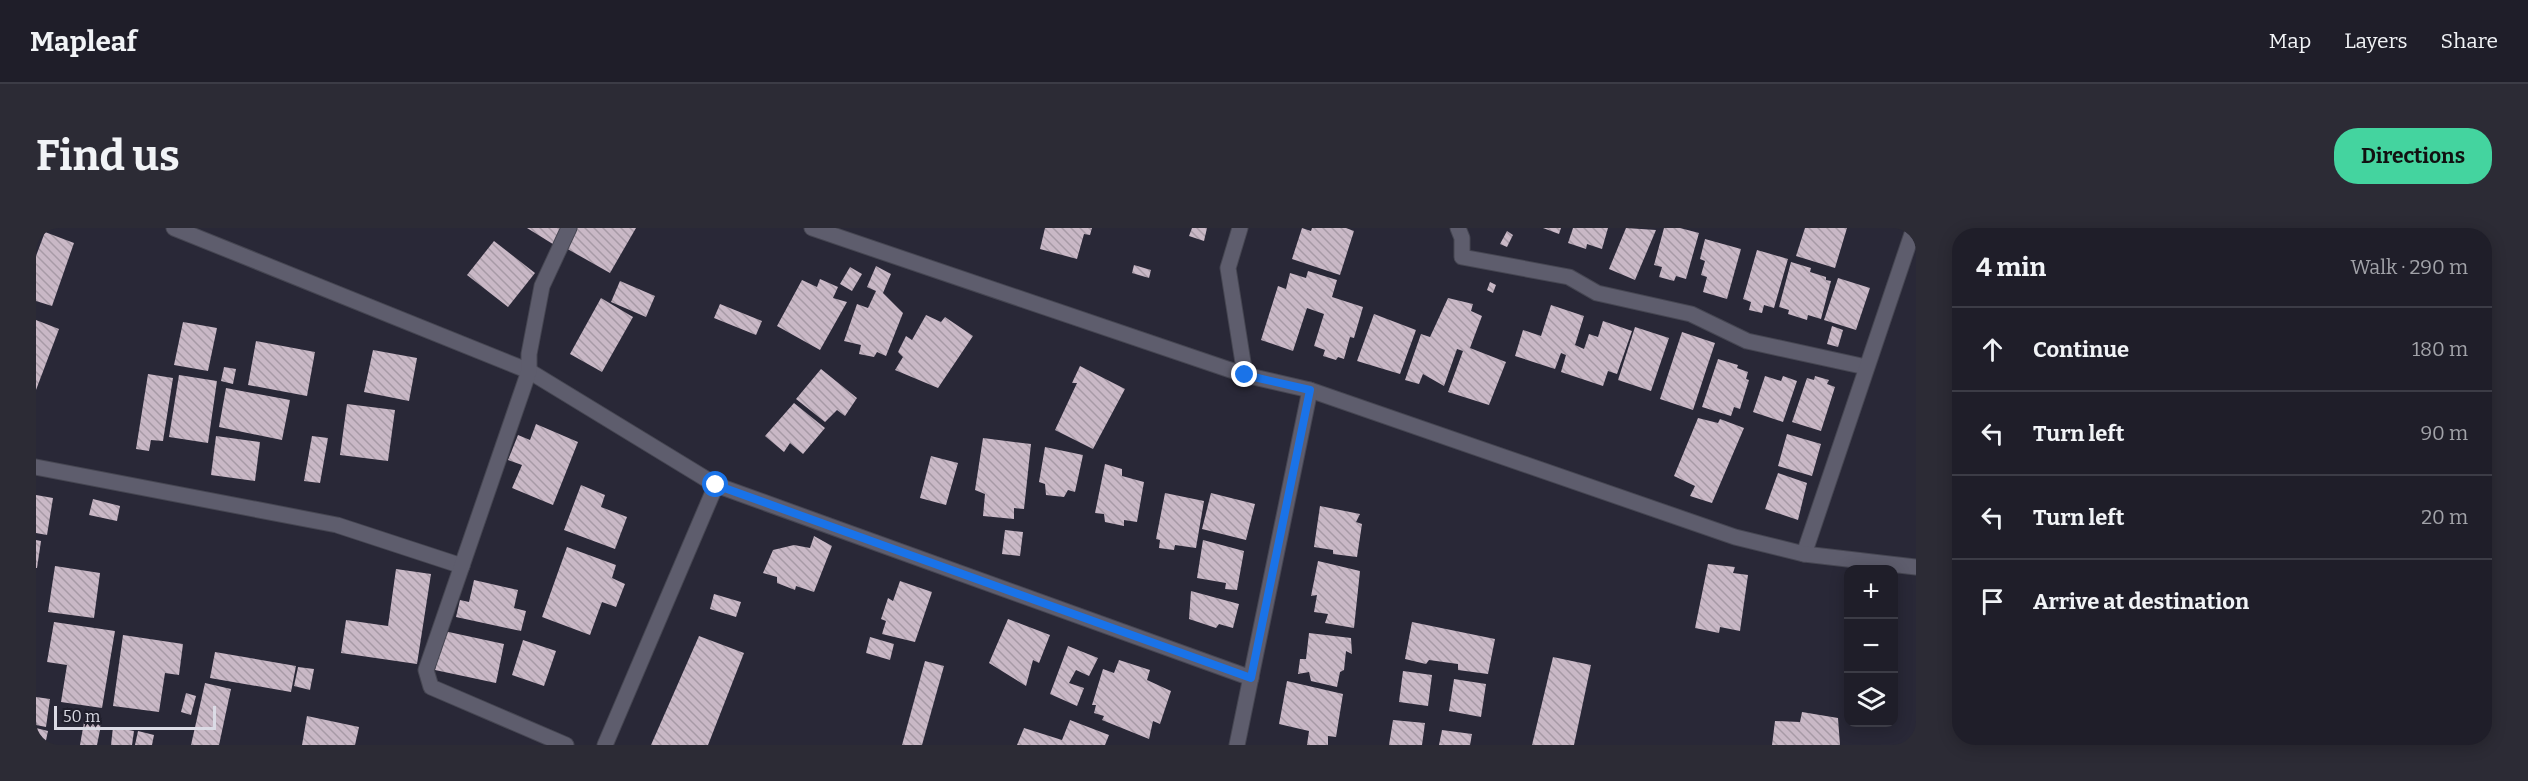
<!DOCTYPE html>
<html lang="en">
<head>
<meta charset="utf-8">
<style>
	:root { --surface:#1f1e29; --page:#2c2b35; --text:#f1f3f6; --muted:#a1a2a8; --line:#3c3c46; --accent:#44d49f }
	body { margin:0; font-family:Bitter,serif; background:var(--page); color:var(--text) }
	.controls { position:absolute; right:18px; bottom:18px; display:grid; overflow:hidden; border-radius:12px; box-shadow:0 3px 15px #0003 }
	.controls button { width:54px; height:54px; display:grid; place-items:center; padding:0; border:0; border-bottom:2px solid var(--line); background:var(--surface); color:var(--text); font:30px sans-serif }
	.scale { position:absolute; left:18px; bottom:15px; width:162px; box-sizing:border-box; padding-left:6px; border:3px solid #dbdbe5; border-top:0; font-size:16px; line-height:21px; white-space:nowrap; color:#dbdbe5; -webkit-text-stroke:4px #201f2c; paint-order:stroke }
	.stop { position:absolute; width:18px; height:18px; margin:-14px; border:4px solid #1a73e8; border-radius:50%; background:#fff }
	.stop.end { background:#1a73e8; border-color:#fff; box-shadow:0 2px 6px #0008 }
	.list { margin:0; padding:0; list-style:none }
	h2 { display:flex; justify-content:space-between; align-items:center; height:78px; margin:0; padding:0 24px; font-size:26px }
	h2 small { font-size:20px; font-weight:400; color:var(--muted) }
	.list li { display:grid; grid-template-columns:39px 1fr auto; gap:18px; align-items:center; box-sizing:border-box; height:84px; padding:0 24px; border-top:2px solid var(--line) }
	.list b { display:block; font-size:22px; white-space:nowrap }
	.list em { font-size:20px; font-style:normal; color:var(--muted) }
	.icon { flex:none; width:33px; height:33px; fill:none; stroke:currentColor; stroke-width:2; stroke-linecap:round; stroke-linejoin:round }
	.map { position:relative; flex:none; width:1880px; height:517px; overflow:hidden; border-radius:24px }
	header { display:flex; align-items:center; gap:36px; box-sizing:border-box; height:84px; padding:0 30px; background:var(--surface); border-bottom:2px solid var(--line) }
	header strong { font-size:28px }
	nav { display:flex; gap:33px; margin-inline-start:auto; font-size:21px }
	.intro { display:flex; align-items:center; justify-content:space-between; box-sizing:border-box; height:144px; padding:0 36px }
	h1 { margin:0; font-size:42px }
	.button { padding:15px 27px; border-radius:24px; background:var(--accent); color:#111; font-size:21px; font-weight:700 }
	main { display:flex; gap:36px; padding:0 36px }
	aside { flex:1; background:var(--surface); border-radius:24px; box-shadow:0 3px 15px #0003 }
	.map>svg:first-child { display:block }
	.building { fill:url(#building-back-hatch) }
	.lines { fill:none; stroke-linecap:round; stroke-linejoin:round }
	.minor-casing { stroke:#464652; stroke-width:17 }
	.tertiary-casing { stroke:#464652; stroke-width:17 }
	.minor { stroke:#5e5d6d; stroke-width:15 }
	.tertiary { stroke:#5e5d6d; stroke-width:15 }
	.route { stroke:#1a73e8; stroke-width:8 }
</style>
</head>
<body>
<header>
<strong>Mapleaf</strong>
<nav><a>Map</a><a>Layers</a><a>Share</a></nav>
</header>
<div class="intro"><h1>Find us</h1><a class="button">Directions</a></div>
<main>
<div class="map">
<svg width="1880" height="517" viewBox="0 0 1880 517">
	<defs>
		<pattern id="building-back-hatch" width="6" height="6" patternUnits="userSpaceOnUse" patternTransform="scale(1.5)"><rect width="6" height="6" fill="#c9b8c6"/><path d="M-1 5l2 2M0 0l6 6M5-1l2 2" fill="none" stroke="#a79aa6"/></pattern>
	</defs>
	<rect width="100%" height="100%" fill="#292837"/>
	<g class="building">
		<path d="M491,0H529L520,18Z"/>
		<path d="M539,0H600L574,45L528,19Z"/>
		<path d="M1009,0H1056L1054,7L1048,6L1041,31L1004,21Z"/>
		<path d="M1156,0H1171L1168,13L1153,8Z"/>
		<path d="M1266,0L1275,3L1276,0H1310L1318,3L1304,47L1256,31Z"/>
		<path d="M1507,0H1525L1523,6Z"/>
		<path d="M1537,0H1572L1566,21L1551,16L1550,21L1532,15Z"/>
		<path d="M1590,0L1620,2L1599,52L1573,41Z"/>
		<path d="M1628,0H1644L1663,5L1650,51L1640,48L1638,53L1623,49L1626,39L1618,37Z"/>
		<path d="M1769,0H1811L1799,40L1760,28Z"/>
		<path d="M1471,3L1477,7L1471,19L1464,16Z"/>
		<path d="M9,4L38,15L16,78L0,73V28Z"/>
		<path d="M1669,11L1705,21L1691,71L1667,64L1671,49L1665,47L1669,33L1664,31Z"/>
		<path d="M458,13L499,45L472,79L431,47Z"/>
		<path d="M1721,22L1752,31L1738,80L1728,77L1726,85L1713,82L1715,74L1707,71Z"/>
		<path d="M1755,34L1775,40L1774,44L1790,49V52L1795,53L1785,91L1772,87L1771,92L1752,86L1753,82L1743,79Z"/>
		<path d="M1098,37L1115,42L1113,50L1096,45Z"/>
		<path d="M840,38L855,46L847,65L867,85L850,128L841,124L838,129L823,126L825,117L808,113L821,76L832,80L840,63L831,59Z"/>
		<path d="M814,39L826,46L816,63L804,56Z"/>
		<path d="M1272,43L1301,52L1296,69L1327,79L1318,110L1314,109L1308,131L1302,129L1300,132L1287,128L1289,122L1278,118L1288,86L1271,80L1257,123L1225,112L1242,58L1250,61L1254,45L1270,50Z"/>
		<path d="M1802,50L1834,60L1820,102L1788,92Z"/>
		<path d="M784,51L802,59L797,70L811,74L784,122L741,98L766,52L781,59Z"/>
		<path d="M584,53L619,68L610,89L575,74Z"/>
		<path d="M1454,54L1460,57L1457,65L1451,62Z"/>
		<path d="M565,70L597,89L566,144L534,126Z"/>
		<path d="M1412,70L1437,76L1435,83L1446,88L1434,120L1470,134L1453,177L1412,164L1427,123L1421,121L1408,158L1387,146L1383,156L1369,152L1385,106L1394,109Z"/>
		<path d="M684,76L726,93L720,107L678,90Z"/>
		<path d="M1515,77L1548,88L1539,117L1548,121L1553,106L1562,109L1567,93L1596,103L1581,146L1572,143L1567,158L1525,144L1530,127L1525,125L1519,141L1479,128L1487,102L1505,108Z"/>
		<path d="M1338,86L1380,102L1364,146L1321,133Z"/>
		<path d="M890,87L905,94L909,89L937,108L902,160L859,142L867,129L862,124L870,108L876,112Z"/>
		<path d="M0,92L23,101L0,162Z"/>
		<path d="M147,94L181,100L172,143L138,137Z"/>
		<path d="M1796,98L1807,102L1802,119L1791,116Z"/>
		<path d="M1599,99L1633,110L1615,163L1582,152Z"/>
		<path d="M1646,104L1679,115L1657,182L1624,171Z"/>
		<path d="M220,113L279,124L271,168L212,157Z"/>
		<path d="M337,122L381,130L373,173L328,164Z"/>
		<path d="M1682,131L1702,137L1701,140L1712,144L1710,151L1713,152L1704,181L1698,179L1695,188L1666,179Z"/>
		<path d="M1044,138L1089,161L1057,221L1019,202L1041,155H1036Z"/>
		<path d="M188,139L200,141L197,156L185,153Z"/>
		<path d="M785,141L821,170L809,188L801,182L789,194L760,171Z"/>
		<path d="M112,146L137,150L127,213L115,212L113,223L100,221Z"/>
		<path d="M143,147L181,153L172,215L133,209Z"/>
		<path d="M1729,148L1745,153L1747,148L1761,153L1747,194L1717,184Z"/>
		<path d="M1779,148L1793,152L1791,156L1799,159L1785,203L1756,194L1771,150L1778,152Z"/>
		<path d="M190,160L254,172L246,212L183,199Z"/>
		<path d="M758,175L789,200L767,226L754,215L748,224L729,208Z"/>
		<path d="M311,176L359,182L352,233L304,227Z"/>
		<path d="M1662,190L1682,195L1684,191L1708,200L1676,275L1654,268L1659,258L1638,248Z"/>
		<path d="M500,196L542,214L517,277L476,260L486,237L472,232L482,207L494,212Z"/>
		<path d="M1751,206L1785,216L1776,248L1742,238Z"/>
		<path d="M180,208L224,214L219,253L175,247Z"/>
		<path d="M276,208L292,210L284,255L268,253Z"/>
		<path d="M947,210L995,216L988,281L978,280V291L947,288L949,266L939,262Z"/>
		<path d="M1009,219L1047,227L1039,264L1032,262L1028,269L1010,267L1009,256L1003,254Z"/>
		<path d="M895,228L922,235L910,277L884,270Z"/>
		<path d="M1069,236L1086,241V248L1108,254L1101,294L1088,292V298L1069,294L1068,286L1059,285Z"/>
		<path d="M1742,245L1771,255L1762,292L1729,281Z"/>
		<path d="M545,257L569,267L565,279L591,289L579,321L528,302Z"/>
		<path d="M1129,265L1168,273L1160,320L1139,317L1138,322L1123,320L1124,312L1120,311Z"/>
		<path d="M1175,265L1219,276L1210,312L1166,301Z"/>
		<path d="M0,267L17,270L11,307L0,305Z"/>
		<path d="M57,271L84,278L81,293L53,287Z"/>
		<path d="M1284,278L1324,286L1320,294L1326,296L1321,329L1297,326V322L1278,319Z"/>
		<path d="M969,302L987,304L984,328L966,326Z"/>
		<path d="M778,308L796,318L778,364L760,358L759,362L741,355V349L727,345L737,322L758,317L774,320Z"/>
		<path d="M0,312L5,313L1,340H0Z"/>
		<path d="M1167,312L1208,323L1201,362L1189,361L1190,355L1161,350Z"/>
		<path d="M531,319L580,337L576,350L589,356L580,379L566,374L554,407L506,389Z"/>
		<path d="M1282,333L1324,343L1318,400L1289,395L1292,386L1278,384L1281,367L1275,368Z"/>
		<path d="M1672,336L1699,339L1697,345L1712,347L1704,403L1684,399L1683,405L1659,400Z"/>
		<path d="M19,338L64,345L58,390L12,384Z"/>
		<path d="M360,341L395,346L381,436L305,425L310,392L352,398Z"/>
		<path d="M438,352L482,362L478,380L490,383L485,403L420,389L424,372L433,374Z"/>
		<path d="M864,353L896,364L879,414L846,406L850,393L845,391L852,370L857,373Z"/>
		<path d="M1155,363L1203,376L1197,400L1183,396L1180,400L1153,391Z"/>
		<path d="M678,366L705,374L700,389L674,381Z"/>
		<path d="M972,391L1014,407L1003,435L997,432L990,458L953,435Z"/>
		<path d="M18,394L79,403L66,480L25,474L31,437L11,434Z"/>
		<path d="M1376,394L1459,411L1452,446L1422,442V436L1393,432L1390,436L1369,431Z"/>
		<path d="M408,403L468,416L460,455L399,442Z"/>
		<path d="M1273,405L1315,410L1316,426L1310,423L1308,442L1304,444L1301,459L1275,453L1273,444L1262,446L1264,431H1270Z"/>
		<path d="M87,407L147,416L143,447L129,445L123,484L77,478Z"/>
		<path d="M663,408L708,425L672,517H615Z"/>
		<path d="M834,409L858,416L854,432L830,425Z"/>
		<path d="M487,412L520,423L508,458L476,447Z"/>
		<path d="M1032,418L1062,430L1053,448L1040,442L1033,455L1048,460L1041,478L1014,466Z"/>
		<path d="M179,424L260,438L255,464L174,450Z"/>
		<path d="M1517,429L1555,437L1538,517H1496Z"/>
		<path d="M1083,432L1114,442L1111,452L1135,463L1124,496L1117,493L1113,511L1066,492L1068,488L1058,485L1060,477H1056L1067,441L1078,445Z"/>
		<path d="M889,433L908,438L886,517H866Z"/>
		<path d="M262,439L278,441L274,462L258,458Z"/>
		<path d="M1367,443L1396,447L1392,478L1363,474Z"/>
		<path d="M1418,451L1450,456L1445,489L1413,483Z"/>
		<path d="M1251,453L1307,466L1300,509L1292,508V517H1271L1273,503L1243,496Z"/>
		<path d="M169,455L195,461L183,517H155Z"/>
		<path d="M150,465L160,468L155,487L145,484Z"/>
		<path d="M0,469L14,471L10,499L0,497Z"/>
		<path d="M1766,484L1802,490L1804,517H1736L1739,493L1764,494Z"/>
		<path d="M271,488L323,499L319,517H266Z"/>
		<path d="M1034,492L1073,507L1069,517H981L988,500L1026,512Z"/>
		<path d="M1357,492L1389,495L1386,517H1353Z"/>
		<path d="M48,494L65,497L61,517H44Z"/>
		<path d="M77,499L98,503L96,517H75Z"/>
		<path d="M0,500L12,503L9,517H0Z"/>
		<path d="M1406,502L1436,506L1434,517H1403Z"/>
		<path d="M102,503L118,507L116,517H99Z"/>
	</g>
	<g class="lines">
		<g class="minor-casing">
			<g id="minor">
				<path d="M138,0L493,143L680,257L1215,450"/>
				<path d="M776,0L1209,147"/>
				<path d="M1422,0L1426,10V29L1533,49L1561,65L1655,86L1711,113L1830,139"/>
				<path d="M0,239L301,297L426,338"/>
				<path d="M1768,326L1878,0"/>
				<path d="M530,517L395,459L390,442L493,143V126L506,58L533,0"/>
				<path d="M569,517L680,257"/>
			</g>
		</g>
		<g class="tertiary-casing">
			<g id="tertiary">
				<path d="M1274,162L1699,309L1768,326L1880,339"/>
				<path d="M1201,517L1274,162L1209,147L1192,40L1204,0"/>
			</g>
		</g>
		<use href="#minor" class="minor"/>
		<use href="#tertiary" class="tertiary"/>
	</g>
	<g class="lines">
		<path class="route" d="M680,257L1215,450L1274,162L1209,147"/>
	</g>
</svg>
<div class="controls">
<button>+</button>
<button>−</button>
<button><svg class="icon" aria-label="layers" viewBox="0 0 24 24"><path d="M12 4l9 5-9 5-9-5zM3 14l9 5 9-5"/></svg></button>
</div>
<div class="scale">50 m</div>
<div class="stop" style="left:680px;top:257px"></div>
<div class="stop end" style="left:1209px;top:147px"></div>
</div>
<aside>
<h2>4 min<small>Walk · 290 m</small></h2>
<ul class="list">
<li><svg class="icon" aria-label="ahead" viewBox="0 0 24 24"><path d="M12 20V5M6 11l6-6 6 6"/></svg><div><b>Continue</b></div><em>180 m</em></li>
<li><svg class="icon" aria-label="left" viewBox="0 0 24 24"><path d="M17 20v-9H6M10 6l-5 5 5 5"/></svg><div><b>Turn left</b></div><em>90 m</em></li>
<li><svg class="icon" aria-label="left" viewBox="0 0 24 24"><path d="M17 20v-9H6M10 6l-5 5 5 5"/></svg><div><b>Turn left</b></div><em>20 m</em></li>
<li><svg class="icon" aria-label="arrive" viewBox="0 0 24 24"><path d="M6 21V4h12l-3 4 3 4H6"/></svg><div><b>Arrive at destination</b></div></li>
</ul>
</aside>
</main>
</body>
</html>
